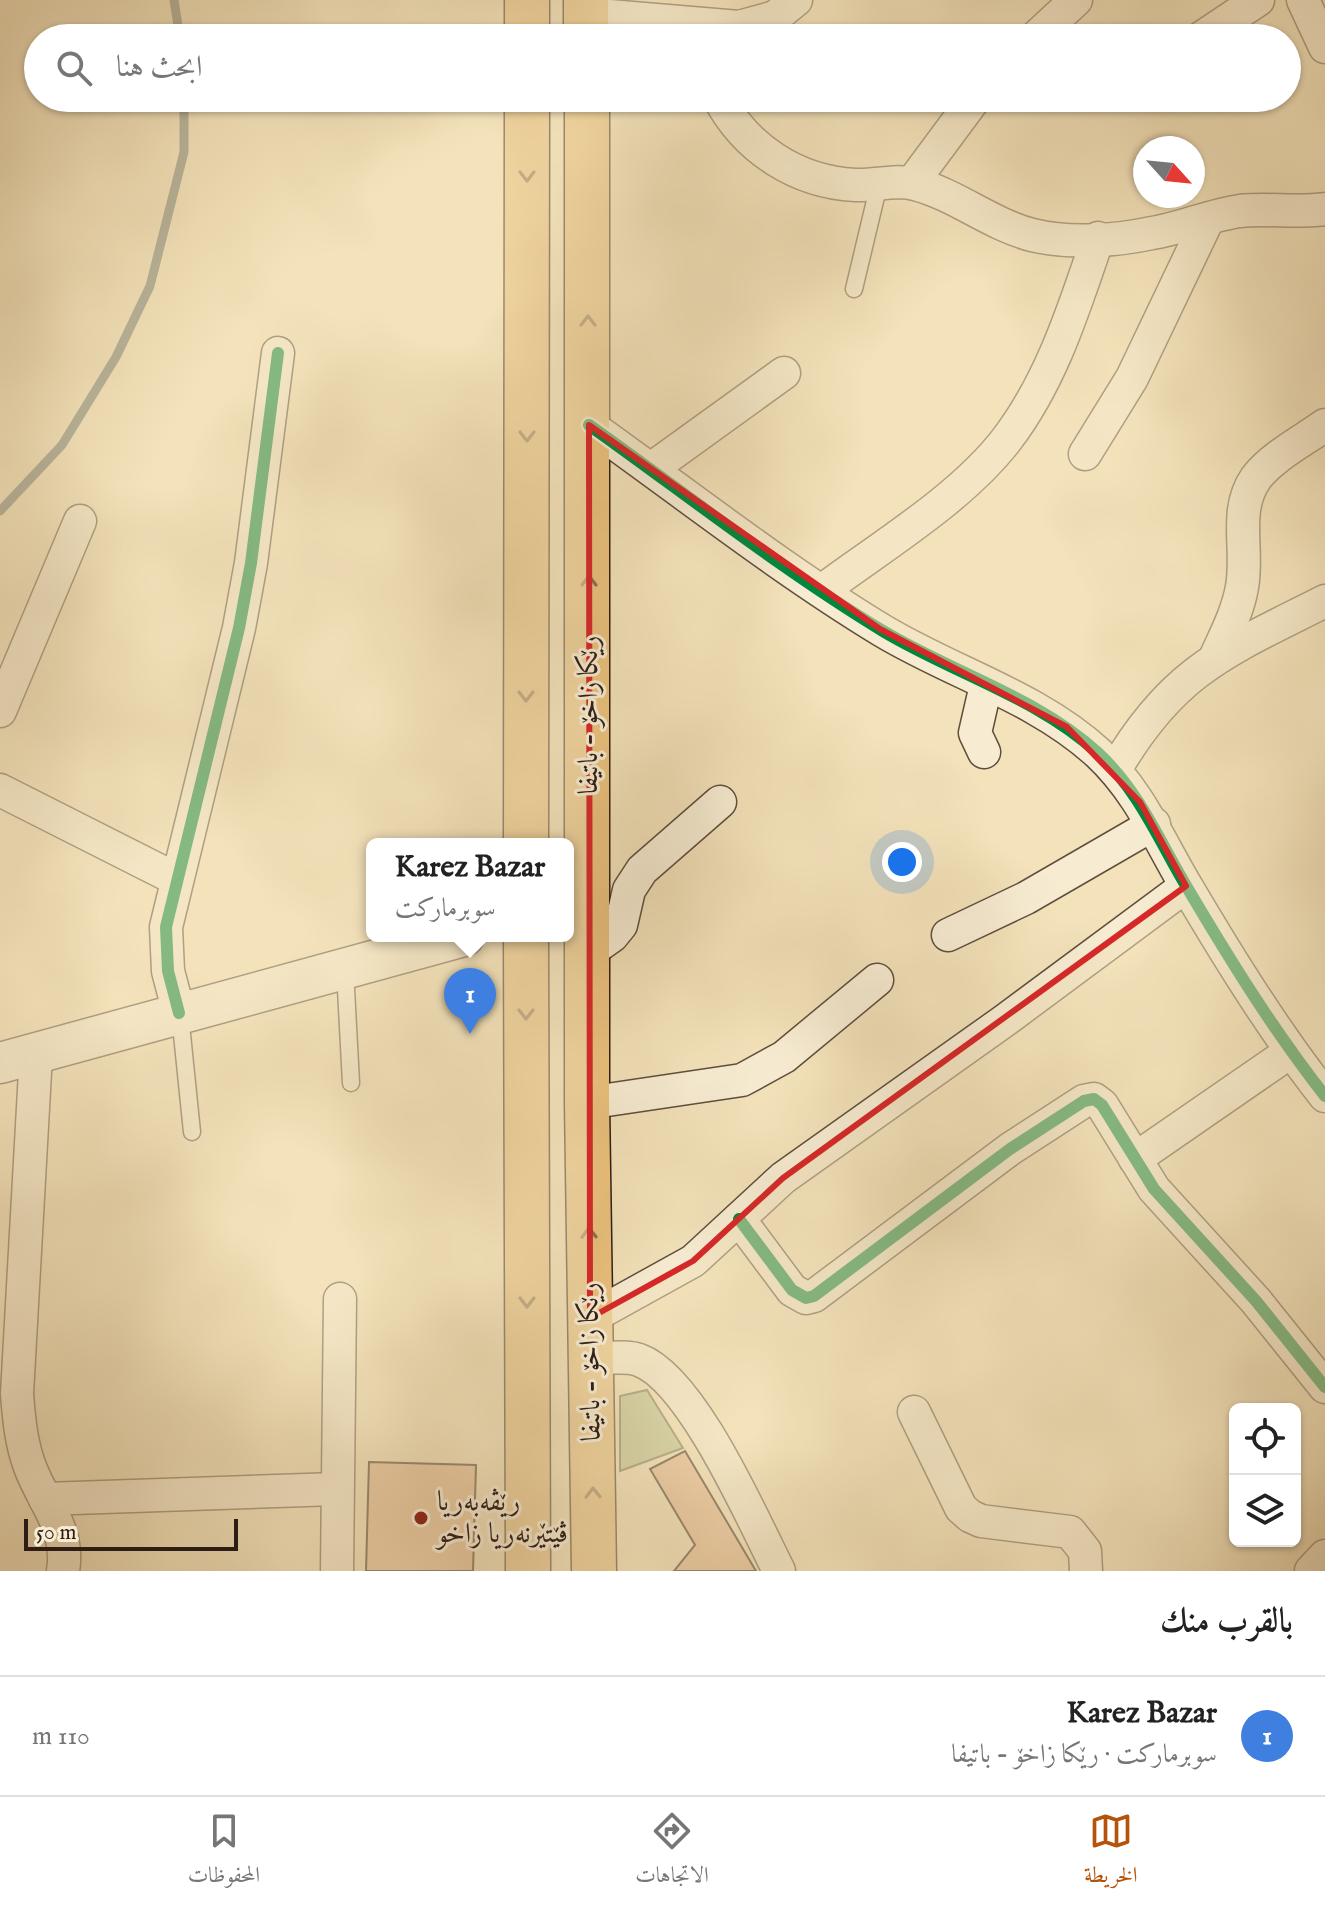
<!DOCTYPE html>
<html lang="ar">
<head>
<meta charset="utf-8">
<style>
	:root { --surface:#fff; --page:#f2f2f2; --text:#222; --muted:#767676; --line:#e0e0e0; --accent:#b45309 }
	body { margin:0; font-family:"IM FELL English",Amiri,serif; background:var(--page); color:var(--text); direction:rtl }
	.controls { position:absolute; right:24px; bottom:24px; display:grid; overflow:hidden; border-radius:12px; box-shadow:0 2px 6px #0004 }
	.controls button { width:72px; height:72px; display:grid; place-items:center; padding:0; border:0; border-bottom:2px solid var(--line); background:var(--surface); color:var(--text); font:40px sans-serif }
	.compass { position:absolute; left:1133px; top:136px; width:72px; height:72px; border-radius:50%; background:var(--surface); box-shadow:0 2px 6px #0004; rotate:117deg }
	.scale { position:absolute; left:24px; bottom:20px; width:214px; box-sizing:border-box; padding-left:8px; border:4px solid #2e1d15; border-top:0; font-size:22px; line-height:28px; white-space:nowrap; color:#2e1d15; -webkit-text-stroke:6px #f7ecd2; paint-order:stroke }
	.you { position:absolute; left:902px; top:862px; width:28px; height:28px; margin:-20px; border:6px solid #fff; border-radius:50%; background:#1a73e8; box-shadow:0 0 0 12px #1a73e833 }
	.badge { display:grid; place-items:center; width:52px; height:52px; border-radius:50%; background:var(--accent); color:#fff; font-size:26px; font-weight:700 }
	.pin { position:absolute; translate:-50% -66px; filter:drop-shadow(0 2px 4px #0008) }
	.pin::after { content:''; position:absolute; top:42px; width:28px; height:24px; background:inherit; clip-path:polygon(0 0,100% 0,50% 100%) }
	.popup { position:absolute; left:366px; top:838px; width:208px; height:104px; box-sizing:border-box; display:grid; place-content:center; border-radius:12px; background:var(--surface); filter:drop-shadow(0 2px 6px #0005); font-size:26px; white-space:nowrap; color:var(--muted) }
	.popup b { font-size:30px; color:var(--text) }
	.popup::after { content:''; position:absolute; left:50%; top:100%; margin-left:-16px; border:16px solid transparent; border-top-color:var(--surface) }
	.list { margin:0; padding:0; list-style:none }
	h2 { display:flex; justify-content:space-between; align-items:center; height:104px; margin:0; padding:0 32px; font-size:34px }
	h2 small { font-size:26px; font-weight:400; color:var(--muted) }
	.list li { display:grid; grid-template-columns:52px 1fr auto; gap:24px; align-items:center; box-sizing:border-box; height:120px; padding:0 32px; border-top:2px solid var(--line) }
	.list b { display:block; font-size:30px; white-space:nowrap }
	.list p { margin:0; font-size:26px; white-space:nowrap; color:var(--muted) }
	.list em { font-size:26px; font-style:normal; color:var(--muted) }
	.icon { flex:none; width:44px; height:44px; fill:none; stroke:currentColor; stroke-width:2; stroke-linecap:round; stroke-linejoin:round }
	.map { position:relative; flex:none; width:1325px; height:1571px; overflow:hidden; direction:ltr }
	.search { position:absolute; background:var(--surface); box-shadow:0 2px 6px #0004; left:24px; right:24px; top:24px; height:88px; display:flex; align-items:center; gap:20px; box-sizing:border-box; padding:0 28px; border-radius:44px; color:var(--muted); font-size:30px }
	.sheet { height:224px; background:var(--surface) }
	nav { display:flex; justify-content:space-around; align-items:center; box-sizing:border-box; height:112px; border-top:2px solid var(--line); background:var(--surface); font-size:22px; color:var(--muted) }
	nav a { display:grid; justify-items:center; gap:4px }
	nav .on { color:var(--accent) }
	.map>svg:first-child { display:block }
	.green { fill:#b8c491; stroke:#737053; stroke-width:2 }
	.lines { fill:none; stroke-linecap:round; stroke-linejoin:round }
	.stream { stroke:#717c77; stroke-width:9 }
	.building { fill:#e7b58c; stroke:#2e1d15; stroke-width:2 }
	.service-casing { stroke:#5f4e3e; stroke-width:19 }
	.minor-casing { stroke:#5f4e3e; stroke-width:35 }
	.tertiary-casing { stroke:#5f4e3e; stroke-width:43 }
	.trunk-casing { stroke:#2e1d15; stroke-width:47 }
	.service { stroke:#f7ecd2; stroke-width:16 }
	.minor { stroke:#f7ecd2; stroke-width:32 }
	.tertiary { stroke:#f7ecd2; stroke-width:40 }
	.trunk { stroke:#eac17d; stroke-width:44 }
	.cycleway-casing { stroke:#f7ecd2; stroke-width:17 }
	.cycleway { stroke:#00873e; stroke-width:12 }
	.oneway { stroke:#8c6f49 }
	.marked { fill:none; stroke:#d62828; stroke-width:6; stroke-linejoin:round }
	.poi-dot { fill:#8f2418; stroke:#f7ecd2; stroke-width:3 }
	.labels { text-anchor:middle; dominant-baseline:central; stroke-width:6; stroke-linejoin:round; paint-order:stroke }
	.street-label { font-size:28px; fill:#2e1d15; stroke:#f7ecd2 }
	.poi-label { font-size:28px; fill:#2e1d15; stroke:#f7ecd2; text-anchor:start }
</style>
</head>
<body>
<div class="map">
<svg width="1325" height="1571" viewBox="0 0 1325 1571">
	<rect width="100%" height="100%" fill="#f3e2ba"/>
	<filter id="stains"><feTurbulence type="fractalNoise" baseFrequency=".0025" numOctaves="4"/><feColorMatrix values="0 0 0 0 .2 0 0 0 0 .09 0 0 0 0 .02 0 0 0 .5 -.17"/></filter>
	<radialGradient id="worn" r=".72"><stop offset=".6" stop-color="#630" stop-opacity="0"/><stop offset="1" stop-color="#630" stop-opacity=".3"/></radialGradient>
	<path class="green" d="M647,1390L683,1448L620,1471V1396Z"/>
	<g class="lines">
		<g class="stream">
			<path d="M174,0L180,38"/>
			<path d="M0,511L62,445L116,357L150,286L184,152V98"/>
		</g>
	</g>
	<g class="building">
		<path d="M685,1451L756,1571H674L695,1545L650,1469Z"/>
		<path d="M369,1462L476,1465L473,1571H366Z"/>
	</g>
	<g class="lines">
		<g class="service-casing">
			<g id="service">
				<path d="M854,289L879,184"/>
				<path d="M345,970L351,1083"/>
				<path d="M180,1015L192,1132"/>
			</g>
		</g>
		<g class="minor-casing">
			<g id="minor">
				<path d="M1303,0L1325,47"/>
				<path d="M586,14L739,27L775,17L796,0"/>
				<path d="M1035,38L1076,0"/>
				<path d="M1201,38L1258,0"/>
				<path d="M719,98C746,149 797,182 855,185C875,186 896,179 915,184C957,195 990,224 1032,235C1069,244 1115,241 1152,233C1182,228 1211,215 1240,211C1269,208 1297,213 1325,209"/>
				<path d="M912,183L975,98"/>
				<path d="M589,425C686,494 781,569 883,631C953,673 1037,697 1098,753C1140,792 1159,841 1188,889C1230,960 1274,1031 1325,1096"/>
				<path d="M1085,454L1132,378L1208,219"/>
				<path d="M651,469L784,373"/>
				<path d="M823,590C882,546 962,498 1007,439C1052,380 1074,308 1098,238"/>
				<path d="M1216,656C1226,634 1238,611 1242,587C1249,550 1233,511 1256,478C1273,456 1303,441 1325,425"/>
				<path d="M0,711L80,521"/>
				<path d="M984,752L975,733L986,685"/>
				<path d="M1115,770C1173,670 1226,651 1325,601"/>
				<path d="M0,790L176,879"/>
				<path d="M948,935L1026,898L1154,824"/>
				<path d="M588,953L612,936L621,925L629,890L642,870L720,802"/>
				<path d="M179,1013L168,971L166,927L239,628L251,563L278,353"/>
				<path d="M36,1054L17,1394C19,1419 21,1443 30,1467C44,1504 70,1529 63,1571"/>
				<path d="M587,1103L742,1080L784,1057L877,980"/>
				<path d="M1135,1159L1290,1052"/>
				<path d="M739,1219L792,1290L806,1298L814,1296L1010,1149L1084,1101L1094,1099L1102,1105L1154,1189L1256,1301L1325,1387"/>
				<path d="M590,1318L693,1261L783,1178L1004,1021L1186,886"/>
				<path d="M591,1358C605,1359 626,1355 639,1360C692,1379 753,1520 779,1571"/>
				<path d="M914,1412L961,1508L970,1516L981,1521L1070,1532L1085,1551L1086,1571"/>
				<path d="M45,1499L336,1489"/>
				<path d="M337,1571L340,1299"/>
				<path d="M1311,1571L1325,1556"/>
			</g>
		</g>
		<g class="tertiary-casing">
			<path id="tertiary" d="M0,1063L464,936"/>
		</g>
		<g class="trunk-casing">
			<g id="trunk">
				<path d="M586,0V38"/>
				<path d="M527,38V0"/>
				<path d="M587,98V1103L594,1571"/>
				<path d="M526,844L527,98"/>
				<path d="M526,936L528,1571"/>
			</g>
		</g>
		<use href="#service" class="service"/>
		<use href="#minor" class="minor"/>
		<use href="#tertiary" class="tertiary"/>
		<use href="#trunk" class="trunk"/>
		<g class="cycleway-casing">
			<g id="cycleway">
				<path d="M589,425C686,494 781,569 883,631C953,673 1037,697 1098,753C1140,792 1159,841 1188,889C1230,960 1274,1031 1325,1096"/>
				<path d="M179,1013L168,971L166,927L239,628L251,563L278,353"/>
				<path d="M739,1219L792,1290L806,1298L814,1296L1010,1149L1084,1101L1094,1099L1102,1105L1154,1189L1256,1301L1325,1387"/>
			</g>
		</g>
		<use href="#cycleway" class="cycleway"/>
	</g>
	<defs><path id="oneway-chevron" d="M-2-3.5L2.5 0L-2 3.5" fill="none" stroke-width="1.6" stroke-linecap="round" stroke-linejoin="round" transform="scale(2)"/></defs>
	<g class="oneway">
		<use href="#oneway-chevron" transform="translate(527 176) rotate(90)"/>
		<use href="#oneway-chevron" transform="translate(588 321) rotate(-90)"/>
		<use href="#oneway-chevron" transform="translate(527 436) rotate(90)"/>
		<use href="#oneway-chevron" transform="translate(589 581) rotate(-90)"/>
		<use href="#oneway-chevron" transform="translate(526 696) rotate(90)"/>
		<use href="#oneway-chevron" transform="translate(526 1014) rotate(90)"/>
		<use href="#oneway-chevron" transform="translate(589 1233) rotate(-91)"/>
		<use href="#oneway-chevron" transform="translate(527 1302) rotate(90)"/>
		<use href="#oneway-chevron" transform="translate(593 1493) rotate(-91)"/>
	</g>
	<path d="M0 0H1325V1571H0ZM589,425L880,629L1067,727L1140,802L1186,886L783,1178L693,1261L590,1318Z" fill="#f3e2ba" fill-opacity=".55" fill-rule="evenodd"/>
	<path class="marked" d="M589,425L880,629L1067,727L1140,802L1186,886L783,1178L693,1261L590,1318Z"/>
	<circle class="poi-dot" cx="421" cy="1518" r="8"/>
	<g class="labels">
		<g class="street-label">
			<text transform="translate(589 715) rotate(-90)">رێکا زاخۆ - باتیفا</text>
			<text transform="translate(591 1362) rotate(-91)">رێکا زاخۆ - باتیفا</text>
		</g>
		<g class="poi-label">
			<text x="437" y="1502">رێڤەبەریا<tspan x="437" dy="32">ڤێتێرنەریا زاخو</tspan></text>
		</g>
	</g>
	<rect width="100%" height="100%" filter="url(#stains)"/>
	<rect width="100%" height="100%" fill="url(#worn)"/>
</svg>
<div class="controls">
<button><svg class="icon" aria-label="locate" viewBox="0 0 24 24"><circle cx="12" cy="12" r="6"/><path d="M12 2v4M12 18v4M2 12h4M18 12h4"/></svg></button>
<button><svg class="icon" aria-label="layers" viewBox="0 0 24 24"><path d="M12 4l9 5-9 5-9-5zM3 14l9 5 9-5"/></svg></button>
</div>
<svg class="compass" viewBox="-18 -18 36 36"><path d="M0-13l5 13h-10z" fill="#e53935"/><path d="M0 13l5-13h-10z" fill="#767676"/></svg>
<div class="scale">50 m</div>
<div class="you"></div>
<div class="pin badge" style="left:470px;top:1034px;background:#3f7fe0">1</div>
<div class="popup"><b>Karez Bazar</b>سوبرماركت</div>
<div class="search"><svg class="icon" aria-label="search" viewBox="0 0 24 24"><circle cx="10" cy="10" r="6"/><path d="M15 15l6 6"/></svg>ابحث هنا</div>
</div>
<section class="sheet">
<h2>بالقرب منك<small></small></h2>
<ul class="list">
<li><span class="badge" style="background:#3f7fe0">1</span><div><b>Karez Bazar</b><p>سوبرماركت · رێکا زاخۆ - باتیفا</p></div><em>110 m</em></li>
</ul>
</section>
<nav>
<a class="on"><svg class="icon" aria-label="map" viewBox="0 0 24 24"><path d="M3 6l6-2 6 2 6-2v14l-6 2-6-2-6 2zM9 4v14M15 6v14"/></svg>الخريطة</a>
<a><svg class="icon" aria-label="directions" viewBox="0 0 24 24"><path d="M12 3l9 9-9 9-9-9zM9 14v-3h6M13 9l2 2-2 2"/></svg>الاتجاهات</a>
<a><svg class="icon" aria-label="saved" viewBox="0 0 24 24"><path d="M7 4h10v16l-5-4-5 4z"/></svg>المحفوظات</a>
</nav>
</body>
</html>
